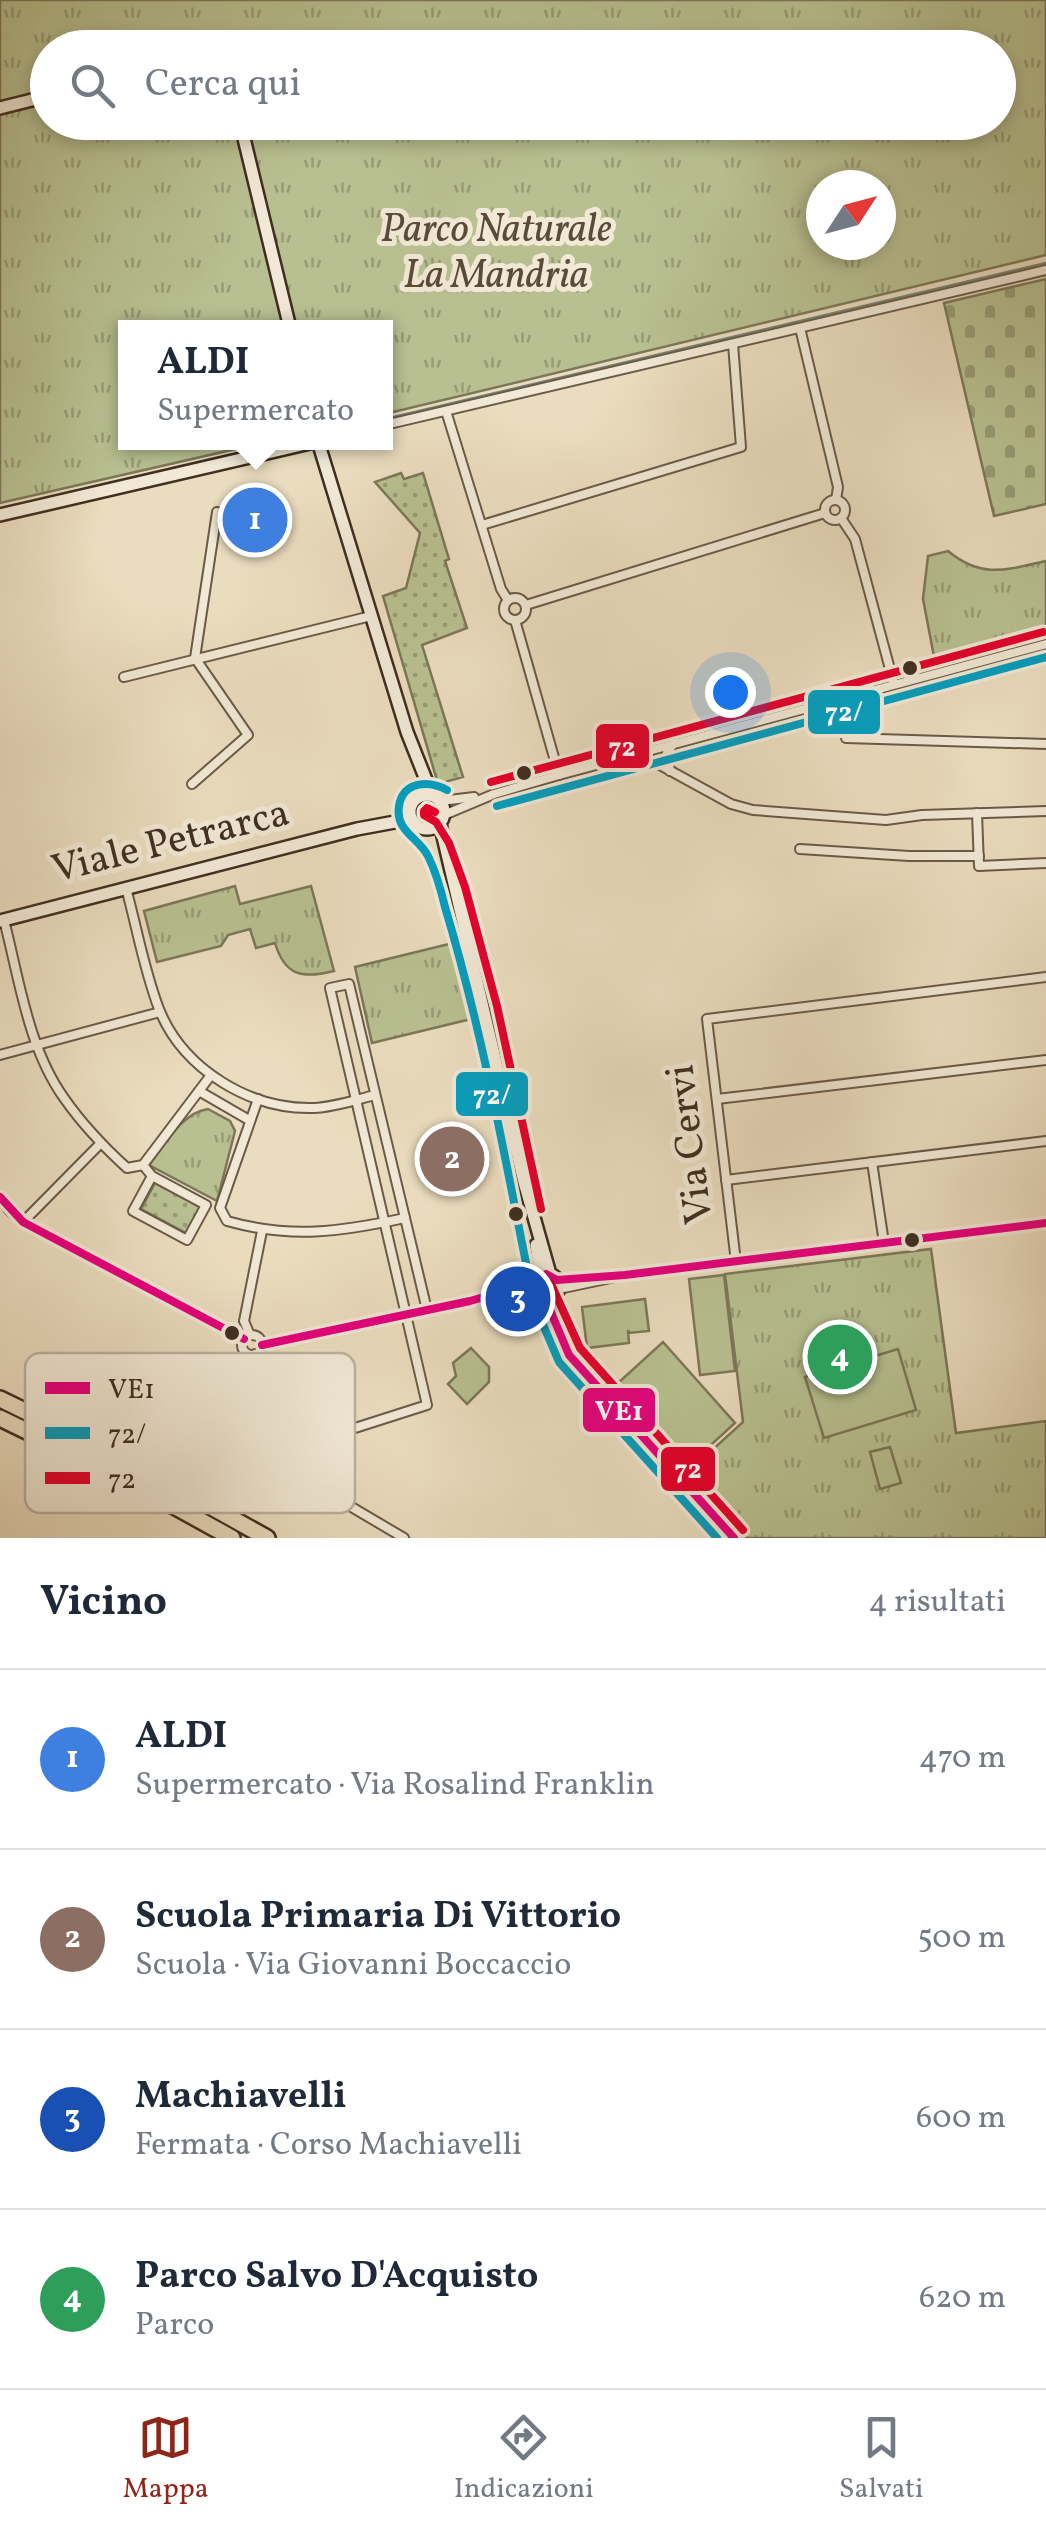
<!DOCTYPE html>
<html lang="it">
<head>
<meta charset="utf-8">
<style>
	:root { --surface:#fff; --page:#f6f6f7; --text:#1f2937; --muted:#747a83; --line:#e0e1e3; --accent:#8f2418 }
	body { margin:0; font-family:Vollkorn,serif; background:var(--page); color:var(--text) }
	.compass { position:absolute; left:806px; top:170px; width:90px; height:90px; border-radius:50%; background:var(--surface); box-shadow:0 5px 15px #0003; rotate:54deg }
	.you { position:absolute; left:730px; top:692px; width:35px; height:35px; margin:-25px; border:8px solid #fff; border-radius:50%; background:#1a73e8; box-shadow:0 0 0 15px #1a73e833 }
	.badge { display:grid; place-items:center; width:65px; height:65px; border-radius:50%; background:var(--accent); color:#fff; font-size:32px; font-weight:700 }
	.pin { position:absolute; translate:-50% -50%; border:5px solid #fff; box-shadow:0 2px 10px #0006 }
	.popup { position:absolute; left:118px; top:320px; width:275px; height:130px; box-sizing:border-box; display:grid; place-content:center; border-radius:0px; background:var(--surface); filter:drop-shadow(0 2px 8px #0005); font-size:32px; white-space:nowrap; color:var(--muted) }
	.popup b { font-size:38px; color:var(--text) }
	.popup::after { content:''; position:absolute; left:50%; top:100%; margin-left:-20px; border:20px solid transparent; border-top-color:var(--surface) }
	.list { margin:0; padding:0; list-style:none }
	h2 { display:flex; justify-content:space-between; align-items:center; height:130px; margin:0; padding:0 40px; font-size:42px }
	h2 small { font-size:32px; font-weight:400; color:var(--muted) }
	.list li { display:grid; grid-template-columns:65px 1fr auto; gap:30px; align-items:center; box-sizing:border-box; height:180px; padding:0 40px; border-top:2px solid var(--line) }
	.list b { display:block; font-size:38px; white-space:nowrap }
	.list p { margin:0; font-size:32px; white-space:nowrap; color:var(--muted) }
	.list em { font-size:32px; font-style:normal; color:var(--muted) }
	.icon { flex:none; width:55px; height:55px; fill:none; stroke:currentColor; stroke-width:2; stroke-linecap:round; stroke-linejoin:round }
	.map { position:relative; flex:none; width:1046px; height:1538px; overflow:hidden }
	.search { position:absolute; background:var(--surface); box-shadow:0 5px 15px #0003; left:30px; right:30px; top:30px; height:110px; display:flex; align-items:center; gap:25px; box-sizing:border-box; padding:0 35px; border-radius:55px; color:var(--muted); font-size:38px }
	.sheet { height:850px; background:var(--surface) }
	nav { display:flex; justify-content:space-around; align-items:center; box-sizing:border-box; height:140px; border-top:2px solid var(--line); background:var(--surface); font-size:28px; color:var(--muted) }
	nav a { display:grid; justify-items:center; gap:5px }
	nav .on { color:var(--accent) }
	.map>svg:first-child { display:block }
	.grass { fill:url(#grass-dots); stroke:#7c7758; stroke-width:2.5 }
	.cemetery { fill:url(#cemetery-stones); stroke:#7c7758; stroke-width:2.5 }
	.park { fill:url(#park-tufts); stroke:#7c7758; stroke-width:2.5; fill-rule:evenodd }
	.garden { fill:#b8c091; stroke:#7c7758; stroke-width:2.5 }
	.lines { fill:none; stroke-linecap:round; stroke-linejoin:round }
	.stream { stroke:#758376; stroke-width:2.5 }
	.street-casing { stroke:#6a5a48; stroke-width:12 }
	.secondary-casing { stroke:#402e20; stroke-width:16 }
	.highway-casing { stroke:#402e20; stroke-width:20 }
	.street { stroke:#f1e8d5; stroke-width:8 }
	.secondary { stroke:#f1e8d5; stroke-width:11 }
	.highway { stroke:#eadcbe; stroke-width:15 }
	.bus-1-casing { stroke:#f1e8d5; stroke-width:15 }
	.bus-2-casing { stroke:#f1e8d5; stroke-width:15 }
	.bus-3-casing { stroke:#f1e8d5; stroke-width:15 }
	.bus-1 { stroke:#e5007d; stroke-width:8 }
	.bus-2 { stroke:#069dbd; stroke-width:8 }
	.bus-3 { stroke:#e4002b; stroke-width:8 }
	.bus-dot { fill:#402e20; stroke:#f1e8d5; stroke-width:4 }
	.labels { text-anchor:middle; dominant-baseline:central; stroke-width:10; stroke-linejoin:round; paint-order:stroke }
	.park-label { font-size:40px; font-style:italic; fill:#584b37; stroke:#f1e8d5 }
	.street-label { font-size:40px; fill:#402e20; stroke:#f1e8d5 }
	.key { fill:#f1e8d5; stroke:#bcb09f; stroke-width:2.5 }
	.key-label { font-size:28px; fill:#402e20 }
	.line-badge { stroke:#f1e8d5; stroke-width:4 }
	.badge-label { font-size:28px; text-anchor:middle; font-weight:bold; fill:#fff }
</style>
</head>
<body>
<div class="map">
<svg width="1046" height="1538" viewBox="0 0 1046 1538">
	<defs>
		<pattern id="grass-dots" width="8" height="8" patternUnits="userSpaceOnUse" patternTransform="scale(2.5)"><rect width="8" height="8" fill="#b8c091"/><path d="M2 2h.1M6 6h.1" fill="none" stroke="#979c76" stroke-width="1.8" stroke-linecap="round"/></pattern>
		<pattern id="cemetery-stones" width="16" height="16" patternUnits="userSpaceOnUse" patternTransform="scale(2.5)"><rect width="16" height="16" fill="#b8c091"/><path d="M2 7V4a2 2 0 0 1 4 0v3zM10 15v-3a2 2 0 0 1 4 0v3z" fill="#979c76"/></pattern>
		<pattern id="park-tufts" width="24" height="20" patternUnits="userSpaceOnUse" patternTransform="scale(2.5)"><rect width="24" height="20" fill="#b8c091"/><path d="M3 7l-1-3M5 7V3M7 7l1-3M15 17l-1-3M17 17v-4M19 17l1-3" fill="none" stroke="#979c76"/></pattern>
	</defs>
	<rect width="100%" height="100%" fill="#eadcbe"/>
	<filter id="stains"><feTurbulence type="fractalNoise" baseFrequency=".002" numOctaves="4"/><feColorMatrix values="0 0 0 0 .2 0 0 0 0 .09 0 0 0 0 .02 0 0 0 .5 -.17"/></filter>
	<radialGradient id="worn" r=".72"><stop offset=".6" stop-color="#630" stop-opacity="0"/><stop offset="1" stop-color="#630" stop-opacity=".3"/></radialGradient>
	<g class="grass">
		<path d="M401,473L404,479L423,473L449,559L445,561L467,628L422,645L463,777L438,784L383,596L406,588L420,533L375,482Z"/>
		<path d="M155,1183L200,1207L186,1233L141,1209Z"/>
	</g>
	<path class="cemetery" d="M1046,279V504L994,516L944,303Z"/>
	<g class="park">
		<path d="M0,0H1046V255L385,414V328H125V442L262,443L0,503ZM48,48H998V122H48ZM821,185H881V245H821Z"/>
		<path d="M948,551C982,579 1006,570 1046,561V635L935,662L923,599L928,556Z"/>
		<path d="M235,886L240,904L311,886L334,971C302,979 285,976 275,943L256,948L250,929L228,935L221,946L157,962L144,911Z"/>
		<path d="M453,943L471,1019L372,1043L355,967Z"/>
		<path d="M208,1109L230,1121L235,1131L217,1201L149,1165C165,1145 181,1113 208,1109Z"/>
		<path d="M931,1249L956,1433L1046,1421V1538H747L688,1472L743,1422L725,1274Z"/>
	</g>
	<g class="garden">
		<path d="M724,1275L735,1371L700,1375L689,1279Z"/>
		<path d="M645,1299L649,1331L629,1333L628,1330L629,1343L587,1348L582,1307Z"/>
		<path d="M663,1342L735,1423L690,1464L618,1383Z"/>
		<path d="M471,1348L489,1367V1382L467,1404L448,1384L456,1376L453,1363Z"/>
		<path d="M898,1349L916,1410L824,1438L805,1377Z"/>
		<path d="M890,1447L901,1483L880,1489L870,1452Z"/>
	</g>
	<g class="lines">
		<g class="stream">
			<path d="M385,419L1046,263"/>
			<path d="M50,498L285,442"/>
		</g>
		<g class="street-casing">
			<g id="street">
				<path d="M800,328L838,487L836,500"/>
				<path d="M446,411L501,589L508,600"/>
				<path d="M385,425L1046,270"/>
				<circle cx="835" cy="510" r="10"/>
				<path d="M841,518L855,539L894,684"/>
				<path d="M482,525L741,447L733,344"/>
				<circle cx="515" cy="609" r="11"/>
				<path d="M526,605L825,513"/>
				<path d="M515,620L559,775"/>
				<path d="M124,677L371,616"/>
				<path d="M846,696V738L1046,744"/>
				<path d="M638,753L731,804L753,810L886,820L922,815L1046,811"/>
				<path d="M670,771L667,753L674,743"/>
				<path d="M192,784L248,735L195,658L217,512"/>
				<path d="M441,801L474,797"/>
				<path d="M977,813L979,866L1046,863"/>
				<path d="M444,815L494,794L559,775L1046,644"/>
				<path d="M800,849L909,856H979"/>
				<path d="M126,888C137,928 144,970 159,1009C183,1069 250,1110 314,1108C335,1107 355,1100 375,1095"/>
				<path d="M4,920C19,978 28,1048 64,1098C82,1124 104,1147 127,1168L143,1165L211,1075"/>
				<path d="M0,1055L160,1012"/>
				<path d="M199,1091L249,1120"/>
				<path d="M258,1099L220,1208L227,1221C291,1239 340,1232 405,1218"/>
				<path d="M717,1099L1046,1060"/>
				<path d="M872,1162L884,1243"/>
				<path d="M143,1165L152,1176L206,1205L187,1240L133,1211L152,1176"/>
				<path d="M726,1180L1046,1141"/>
				<path d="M0,1197L9,1210L23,1222L244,1339"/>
				<path d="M23,1222L101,1143"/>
				<path d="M736,1262L707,1019L1046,977"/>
				<path d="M557,1280L606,1276"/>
				<path d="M559,1289L625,1275L1046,1223"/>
				<path d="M495,1298L537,1292"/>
				<path d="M250,1335L244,1321L262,1231"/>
				<circle cx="252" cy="1345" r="10"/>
				<path d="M262,1345L470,1301L536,1282"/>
				<path d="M255,1354L283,1451L294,1473L404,1538"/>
				<path d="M283,1451L427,1405L330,988L349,984L427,1310"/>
			</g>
		</g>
		<g class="secondary-casing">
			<g id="secondary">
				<path d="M209,48L214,42L223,38L237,48"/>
				<path d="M0,108L48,96"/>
				<path d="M240,122L290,328"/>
				<path d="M320,448L407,732L432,795"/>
				<path d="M0,515L310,443"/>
				<circle cx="427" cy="812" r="17"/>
				<path d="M440,824L524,1182L550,1274"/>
				<path d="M0,921L357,829L411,819"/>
				<path d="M536,1245L541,1276"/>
				<circle cx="547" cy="1286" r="12"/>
				<path d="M545,1298L569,1355L734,1538"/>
			</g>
		</g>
		<g class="highway-casing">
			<g id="highway">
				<path d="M0,1399L147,1471L267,1538"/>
				<path d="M0,1418L127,1480L232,1538"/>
			</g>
		</g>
		<use href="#street" class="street"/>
		<use href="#secondary" class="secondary"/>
		<use href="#highway" class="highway"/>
		<g class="bus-1-casing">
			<g id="bus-1">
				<path d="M0,1197L23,1222L244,1339"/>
				<path d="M511,1296L537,1292L545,1298L569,1355L734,1538"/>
				<path d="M262,1345L470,1301L536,1282L546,1274L557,1280L625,1275L1046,1223"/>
			</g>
		</g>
		<g class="bus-2-casing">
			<g id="bus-2">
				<path d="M447,790C429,780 403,781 399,806C395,831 418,837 428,856C436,872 441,890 445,907C478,1017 500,1130 522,1243L528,1273L524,1281L525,1296L535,1306L559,1362L717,1538"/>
				<path d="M497,806L1046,657"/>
			</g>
		</g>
		<g class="bus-3-casing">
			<g id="bus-3">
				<path d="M491,782L1043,632"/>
				<path d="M435,812L427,808L424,811V815L436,822L449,843L465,887L497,1006L541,1209"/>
				<path d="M551,1284L580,1348L743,1530"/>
			</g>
		</g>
		<use href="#bus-1" class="bus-1"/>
		<use href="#bus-2" class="bus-2"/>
		<use href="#bus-3" class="bus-3"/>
	</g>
	<g class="bus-dot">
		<circle cx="910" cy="668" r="9"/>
		<circle cx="524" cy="773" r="9"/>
		<circle cx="516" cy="1214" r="9"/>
		<circle cx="912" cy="1240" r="9"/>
		<circle cx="232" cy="1333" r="9"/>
	</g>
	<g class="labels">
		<g class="park-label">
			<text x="496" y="231">Parco Naturale<tspan x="496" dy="46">La Mandria</tspan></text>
		</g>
		<g class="street-label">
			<text transform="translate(171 843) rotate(-14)">Viale Petrarca</text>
			<text transform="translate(692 1144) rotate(-97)">Via Cervi</text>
		</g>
	</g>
	<rect x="25" y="1353" width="330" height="160" rx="15" class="key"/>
	<rect x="45" y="1382" width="45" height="12" fill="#e5007d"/>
	<rect x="45" y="1427" width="45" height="12" fill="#069dbd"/>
	<rect x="45" y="1472" width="45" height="12" fill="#e4002b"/>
	<g class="key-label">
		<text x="108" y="1398">VE1</text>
		<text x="108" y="1443">72/</text>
		<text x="108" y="1488">72</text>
	</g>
	<g class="line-badge">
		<rect x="806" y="688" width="76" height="48" rx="10" fill="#069dbd"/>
		<rect x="594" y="722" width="57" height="48" rx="10" fill="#e4002b"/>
		<rect x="454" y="1070" width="76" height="48" rx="10" fill="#069dbd"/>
		<rect x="581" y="1386" width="76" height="48" rx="10" fill="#e5007d"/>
		<rect x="659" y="1445" width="58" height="48" rx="10" fill="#e4002b"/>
	</g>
	<g class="badge-label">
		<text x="844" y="721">72/</text>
		<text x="622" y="756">72</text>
		<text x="492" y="1104">72/</text>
		<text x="619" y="1420">VE1</text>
		<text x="688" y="1478">72</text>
	</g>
	<rect width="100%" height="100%" filter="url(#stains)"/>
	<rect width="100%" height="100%" fill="url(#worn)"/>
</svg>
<svg class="compass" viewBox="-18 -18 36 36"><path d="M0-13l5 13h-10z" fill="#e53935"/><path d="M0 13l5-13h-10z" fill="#747a83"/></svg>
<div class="you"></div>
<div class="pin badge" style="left:255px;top:520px;background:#3f7fe0">1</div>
<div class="popup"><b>ALDI</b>Supermercato</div>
<div class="pin badge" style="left:452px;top:1159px;background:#8d6e63">2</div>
<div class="pin badge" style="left:518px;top:1299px;background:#1a4fb4">3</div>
<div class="pin badge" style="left:840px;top:1357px;background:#2e9e5b">4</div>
<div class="search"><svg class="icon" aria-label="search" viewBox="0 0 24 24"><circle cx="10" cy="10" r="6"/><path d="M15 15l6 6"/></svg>Cerca qui</div>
</div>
<section class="sheet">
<h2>Vicino<small>4 risultati</small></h2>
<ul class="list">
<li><span class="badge" style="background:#3f7fe0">1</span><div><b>ALDI</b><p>Supermercato · Via Rosalind Franklin</p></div><em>470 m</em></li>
<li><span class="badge" style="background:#8d6e63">2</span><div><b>Scuola Primaria Di Vittorio</b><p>Scuola · Via Giovanni Boccaccio</p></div><em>500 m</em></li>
<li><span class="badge" style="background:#1a4fb4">3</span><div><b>Machiavelli</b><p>Fermata · Corso Machiavelli</p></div><em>600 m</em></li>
<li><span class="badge" style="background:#2e9e5b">4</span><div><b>Parco Salvo D'Acquisto</b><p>Parco</p></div><em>620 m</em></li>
</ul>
</section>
<nav>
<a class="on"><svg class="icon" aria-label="map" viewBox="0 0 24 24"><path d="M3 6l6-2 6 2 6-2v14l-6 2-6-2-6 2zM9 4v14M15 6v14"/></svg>Mappa</a>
<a><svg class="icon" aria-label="directions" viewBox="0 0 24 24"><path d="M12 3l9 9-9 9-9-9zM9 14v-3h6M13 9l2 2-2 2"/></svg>Indicazioni</a>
<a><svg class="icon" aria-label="saved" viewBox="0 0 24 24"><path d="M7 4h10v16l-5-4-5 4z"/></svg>Salvati</a>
</nav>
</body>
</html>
